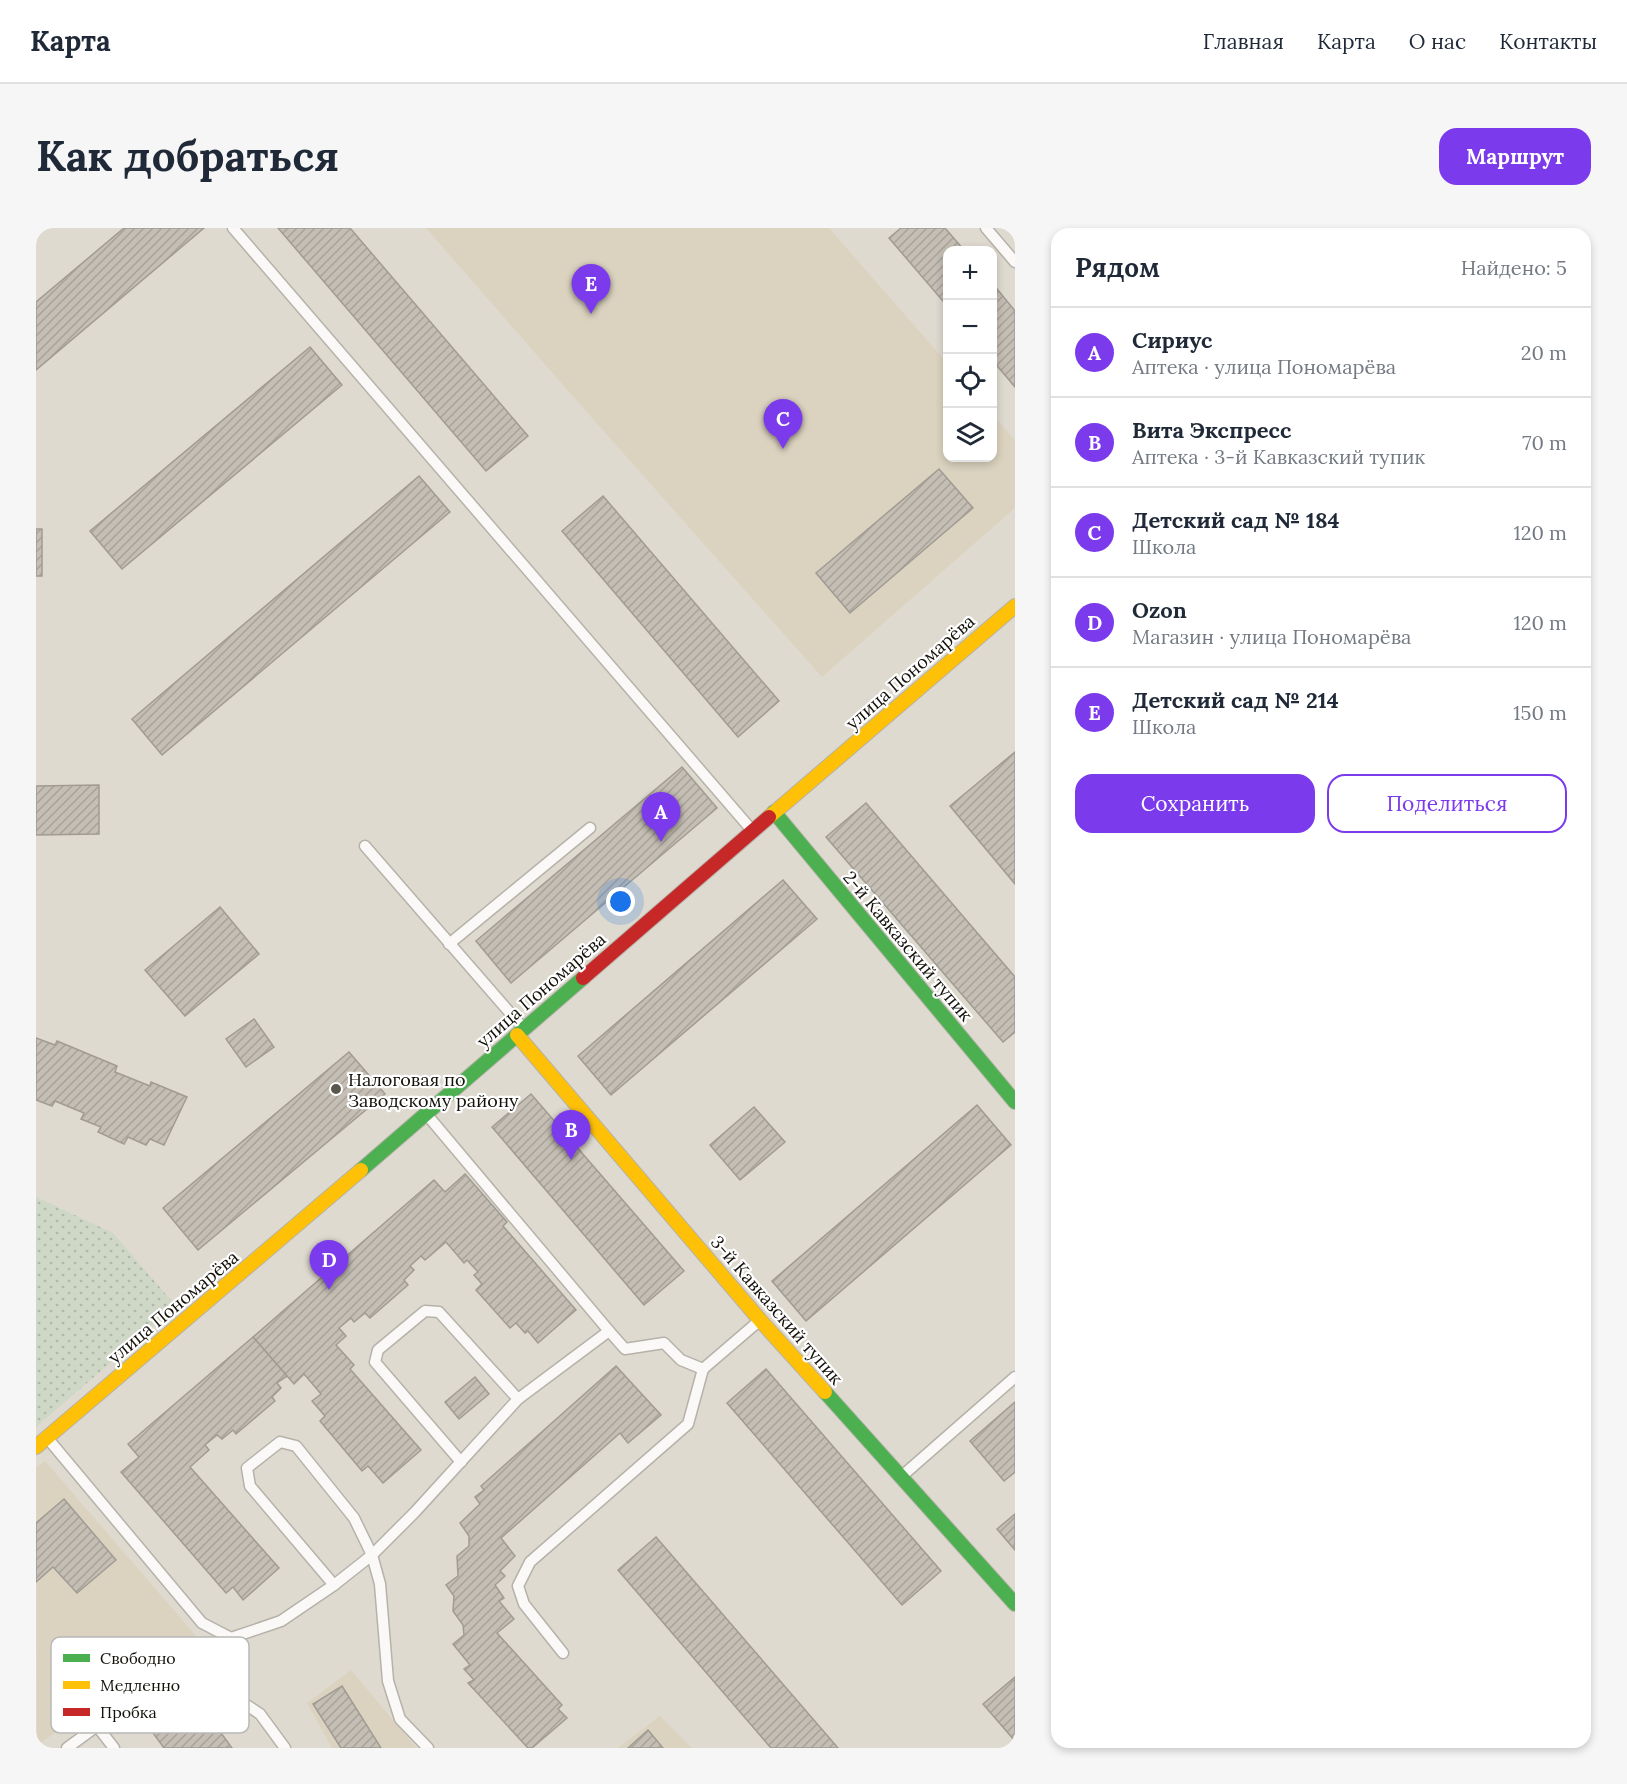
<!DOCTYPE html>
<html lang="ru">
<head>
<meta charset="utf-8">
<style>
	:root { --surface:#fff; --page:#f6f6f7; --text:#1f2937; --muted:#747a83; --line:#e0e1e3; --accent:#7c3aed }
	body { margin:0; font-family:Lora,serif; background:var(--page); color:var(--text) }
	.controls { position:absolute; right:18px; top:18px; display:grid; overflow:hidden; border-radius:12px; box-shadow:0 3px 9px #0003 }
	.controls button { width:54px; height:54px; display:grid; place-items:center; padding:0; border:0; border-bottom:2px solid var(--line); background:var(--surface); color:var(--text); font:30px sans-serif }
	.you { position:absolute; left:585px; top:674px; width:21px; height:21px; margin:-15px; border:4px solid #fff; border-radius:50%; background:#1a73e8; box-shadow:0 0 0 9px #1a73e833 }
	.badge { display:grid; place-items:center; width:39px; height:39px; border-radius:50%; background:var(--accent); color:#fff; font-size:20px; font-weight:700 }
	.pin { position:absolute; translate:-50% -50px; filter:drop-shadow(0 2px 3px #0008) }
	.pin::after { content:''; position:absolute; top:32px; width:21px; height:18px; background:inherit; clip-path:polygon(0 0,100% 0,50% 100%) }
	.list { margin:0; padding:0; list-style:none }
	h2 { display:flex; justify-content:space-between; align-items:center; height:78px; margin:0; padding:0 24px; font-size:26px }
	h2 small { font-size:20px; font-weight:400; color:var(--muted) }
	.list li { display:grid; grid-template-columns:39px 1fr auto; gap:18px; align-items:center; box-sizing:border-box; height:90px; padding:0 24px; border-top:2px solid var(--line) }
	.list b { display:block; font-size:22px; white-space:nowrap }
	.list p { margin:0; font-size:20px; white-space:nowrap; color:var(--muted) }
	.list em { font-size:20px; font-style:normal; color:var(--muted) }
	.actions { display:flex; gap:12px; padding:18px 24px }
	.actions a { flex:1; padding:14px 0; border:2px solid var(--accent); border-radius:18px; text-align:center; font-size:21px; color:var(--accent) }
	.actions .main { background:var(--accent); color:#fff }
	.icon { flex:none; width:33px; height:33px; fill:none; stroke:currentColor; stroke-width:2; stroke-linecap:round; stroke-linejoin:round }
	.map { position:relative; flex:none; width:979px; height:1520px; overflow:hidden; border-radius:18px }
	header { display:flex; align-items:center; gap:36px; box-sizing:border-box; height:84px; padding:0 30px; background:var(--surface); border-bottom:2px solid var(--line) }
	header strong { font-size:28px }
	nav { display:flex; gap:33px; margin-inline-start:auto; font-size:21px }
	.intro { display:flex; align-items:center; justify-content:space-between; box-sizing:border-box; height:144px; padding:0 36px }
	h1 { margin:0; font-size:42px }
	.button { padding:15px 27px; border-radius:18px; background:var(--accent); color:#fff; font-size:21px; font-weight:700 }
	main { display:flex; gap:36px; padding:0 36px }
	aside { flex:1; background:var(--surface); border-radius:18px; box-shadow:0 3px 9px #0003 }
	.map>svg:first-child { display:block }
	.built { fill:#dbd3bf }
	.grass { fill:url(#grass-dots) }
	.building { fill:url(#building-hatch); stroke:#a09c94; stroke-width:1.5 }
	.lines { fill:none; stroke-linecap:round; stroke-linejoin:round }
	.lane-casing { stroke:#b6b2a9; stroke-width:13 }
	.fast-casing { stroke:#b6b2a9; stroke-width:16 }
	.slow-casing { stroke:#b6b2a9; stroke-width:16 }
	.jam-casing { stroke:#b6b2a9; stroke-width:16 }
	.lane { stroke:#faf9f8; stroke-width:10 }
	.fast { stroke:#4caf50; stroke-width:14 }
	.slow { stroke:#ffc107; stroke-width:14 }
	.jam { stroke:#c62828; stroke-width:14 }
	.poi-dot { fill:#5a574f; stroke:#fff; stroke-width:2 }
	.labels { text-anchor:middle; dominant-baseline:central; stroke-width:4.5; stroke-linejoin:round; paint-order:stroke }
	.street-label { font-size:18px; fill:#13110a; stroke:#fff }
	.poi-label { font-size:18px; fill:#13110a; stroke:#fff; text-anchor:start }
	.key { fill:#fff; stroke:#b8b8b6; stroke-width:1.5 }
	.key-label { font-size:16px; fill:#13110a }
</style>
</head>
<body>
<header>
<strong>Карта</strong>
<nav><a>Главная</a><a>Карта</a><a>О нас</a><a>Контакты</a></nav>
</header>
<div class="intro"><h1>Как добраться</h1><a class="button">Маршрут</a></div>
<main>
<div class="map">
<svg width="979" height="1520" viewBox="0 0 979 1520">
	<defs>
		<pattern id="grass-dots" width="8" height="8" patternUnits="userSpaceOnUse" patternTransform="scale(1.5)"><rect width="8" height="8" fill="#cfd8c7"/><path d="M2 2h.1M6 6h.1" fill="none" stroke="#b1b8aa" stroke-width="1.8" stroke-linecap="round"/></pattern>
		<pattern id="building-hatch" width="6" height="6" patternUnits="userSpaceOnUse" patternTransform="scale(1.5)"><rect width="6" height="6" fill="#c4beb4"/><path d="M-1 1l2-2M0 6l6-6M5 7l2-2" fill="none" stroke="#a8a299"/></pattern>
	</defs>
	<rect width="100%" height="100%" fill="#dfdacf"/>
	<g class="built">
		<path d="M390,0H793L911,135L912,230H957V187L979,212V280L786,449L541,173Z"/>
		<path d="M9,1233L161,1409L1,1517L0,1240Z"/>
		<path d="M315,1442L380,1520H296L271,1475Z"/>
		<path d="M624,1488L656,1520H582Z"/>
	</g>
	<path class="grass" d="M0,969L77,1005L140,1078L0,1199Z"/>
	<g class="building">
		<path d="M88,0H168L0,142V74Z"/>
		<path d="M242,0H314L492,208L450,243Z"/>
		<path d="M865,0H909L928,22H912V79L853,10Z"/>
		<path d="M957,56L979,83V159L957,133Z"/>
		<path d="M274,119L306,157L86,341L54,303Z"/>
		<path d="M903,241L937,280L814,385L780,345Z"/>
		<path d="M383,248L414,284L126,527L96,491Z"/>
		<path d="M567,268L743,473L702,509L526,303Z"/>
		<rect x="0" y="301" width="6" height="47"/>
		<path d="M979,524V656L914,578Z"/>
		<path d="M646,539L681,580L475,755L440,713Z"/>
		<path d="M63,557V606L0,607V558Z"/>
		<path d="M830,575L979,749V804L967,814L790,609Z"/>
		<path d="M747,652L781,691L575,867L542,828Z"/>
		<path d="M184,679L223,726L149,788L109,742Z"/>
		<path d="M218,791L238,819L210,839L190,811Z"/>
		<path d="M0,810L19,817L21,813L81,838L79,844L114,858L115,854L151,869L128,917L114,911L110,917L92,909L88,916L62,904L65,899L45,891L48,885L19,873L16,878L0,872Z"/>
		<path d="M313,824L349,866L162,1022L127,980Z"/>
		<path d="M495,866L648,1043L608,1077L456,899Z"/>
		<path d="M941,877L975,917L770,1093L736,1053Z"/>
		<path d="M718,879L749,914L704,952L674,917Z"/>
		<path d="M429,946L471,994L467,998L540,1082L502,1115L492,1103L489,1105L480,1095L474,1100L440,1062L446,1056L438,1047L442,1044L431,1032L428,1035L410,1014L389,1032L385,1028L374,1038L378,1042L368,1052L372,1057L334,1090L329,1085L318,1094L315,1090L303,1100L310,1108L300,1117L318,1137L314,1141L385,1222L347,1255L332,1238L326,1243L284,1193L289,1188L276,1173L285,1166L268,1146L258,1156L217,1109L398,952L409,964Z"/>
		<path d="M217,1109L251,1148L241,1155L245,1160L236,1169L239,1173L200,1206L197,1202L186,1211L181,1207L169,1217L173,1222L154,1239L243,1340L207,1372L197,1359L190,1365L85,1244L103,1229L92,1216Z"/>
		<path d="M580,1138L625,1187L592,1215L584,1205L465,1310L479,1328L464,1343L469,1348L459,1357L468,1370L463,1373L478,1391L461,1405L526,1477L522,1481L531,1490L496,1520H492L432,1455L438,1452L428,1441L434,1437L417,1416L428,1407L427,1397L417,1383L418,1368L410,1357L422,1348L421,1328L433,1318V1308L424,1295L444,1276L439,1269L448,1262L445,1258Z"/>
		<path d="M730,1141L905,1343L866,1377L691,1175Z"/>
		<path d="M439,1149L453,1166L423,1191L409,1174Z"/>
		<path d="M979,1174V1244L968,1253L934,1213Z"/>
		<path d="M28,1271L80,1332L41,1365L17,1339L0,1354V1295Z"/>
		<path d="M979,1286V1322L961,1301Z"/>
		<path d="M620,1309L802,1520H735L582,1342Z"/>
		<path d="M979,1449V1513L947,1476Z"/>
		<path d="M306,1458L345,1520H305L277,1476Z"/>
		<path d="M158,1468L196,1520H128L114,1501Z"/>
		<path d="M612,1502L627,1520H592Z"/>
	</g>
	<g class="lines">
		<g class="lane-casing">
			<g id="lane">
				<path d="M197,0L714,600"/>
				<path d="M950,0L979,34"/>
				<path d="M329,618L488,801"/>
				<path d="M413,716L554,600"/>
				<path d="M392,888L573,1103"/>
				<path d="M13,1212L166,1395L195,1410L245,1393L298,1357L336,1327L379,1284L482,1171L573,1103L589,1121L628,1115L645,1132L667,1141L723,1093"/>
				<path d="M425,1234L339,1134L342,1122L389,1083L403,1084L482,1171"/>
				<path d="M866,1248L979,1149"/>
				<path d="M298,1357L214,1258L211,1240L244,1214L260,1218L318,1290L336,1327L344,1356L352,1453L364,1491L392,1520"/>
				<path d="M527,1425L488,1376L482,1358L494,1334L652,1196L667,1141"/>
				<path d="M61,1498L78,1520"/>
				<path d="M31,1520L61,1498L142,1451L176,1454L224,1486L249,1520"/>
			</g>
		</g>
		<g class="fast-casing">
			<g id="fast">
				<path d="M738,584L979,874"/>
				<path d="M325,942L547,750"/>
				<path d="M789,1164L979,1376"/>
			</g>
		</g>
		<g class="slow-casing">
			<g id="slow">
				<path d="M733,589L979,378"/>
				<path d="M481,807L724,1092L789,1164"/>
				<path d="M0,1219L325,942"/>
			</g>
		</g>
		<g class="jam-casing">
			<path id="jam" d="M547,750L733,589"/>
		</g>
		<use href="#lane" class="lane"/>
		<use href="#fast" class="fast"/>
		<use href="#slow" class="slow"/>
		<use href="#jam" class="jam"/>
	</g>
	<circle class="poi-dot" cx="300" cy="861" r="6"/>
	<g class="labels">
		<g class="street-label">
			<text transform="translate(874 444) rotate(-41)">улица Пономарёва</text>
			<text transform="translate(872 718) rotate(50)">2-й Кавказский тупик</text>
			<text transform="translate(505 762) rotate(-41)">улица Пономарёва</text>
			<text transform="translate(137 1079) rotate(-40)">улица Пономарёва</text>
			<text transform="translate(741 1082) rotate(49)">3-й Кавказский тупик</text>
		</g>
		<g class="poi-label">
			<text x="312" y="851">Налоговая по<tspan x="312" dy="21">Заводскому району</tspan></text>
		</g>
	</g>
	<rect x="15" y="1409" width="198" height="96" rx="9" class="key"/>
	<rect x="27" y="1426" width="27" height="8" fill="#4caf50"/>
	<rect x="27" y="1453" width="27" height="8" fill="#ffc107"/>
	<rect x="27" y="1480" width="27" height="8" fill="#c62828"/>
	<g class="key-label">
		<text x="64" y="1436">Свободно</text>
		<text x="64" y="1463">Медленно</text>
		<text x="64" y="1490">Пробка</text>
	</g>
</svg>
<div class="controls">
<button>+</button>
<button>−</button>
<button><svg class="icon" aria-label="locate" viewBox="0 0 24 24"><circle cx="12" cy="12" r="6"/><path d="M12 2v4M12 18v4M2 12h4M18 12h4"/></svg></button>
<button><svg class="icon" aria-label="layers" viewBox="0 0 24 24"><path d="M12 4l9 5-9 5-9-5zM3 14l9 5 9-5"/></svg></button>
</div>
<div class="you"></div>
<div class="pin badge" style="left:625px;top:614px">A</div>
<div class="pin badge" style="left:535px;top:932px">B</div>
<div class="pin badge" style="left:747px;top:221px">C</div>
<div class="pin badge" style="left:293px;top:1062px">D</div>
<div class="pin badge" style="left:555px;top:86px">E</div>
</div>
<aside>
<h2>Рядом<small>Найдено: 5</small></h2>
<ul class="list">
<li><span class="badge">A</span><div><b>Сириус</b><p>Аптека · улица Пономарёва</p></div><em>20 m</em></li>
<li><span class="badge">B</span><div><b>Вита Экспресс</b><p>Аптека · 3-й Кавказский тупик</p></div><em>70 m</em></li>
<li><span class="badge">C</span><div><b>Детский сад № 184</b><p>Школа</p></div><em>120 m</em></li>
<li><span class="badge">D</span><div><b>Ozon</b><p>Магазин · улица Пономарёва</p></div><em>120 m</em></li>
<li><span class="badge">E</span><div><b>Детский сад № 214</b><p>Школа</p></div><em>150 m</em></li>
</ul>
<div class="actions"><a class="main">Сохранить</a><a>Поделиться</a></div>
</aside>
</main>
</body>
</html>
